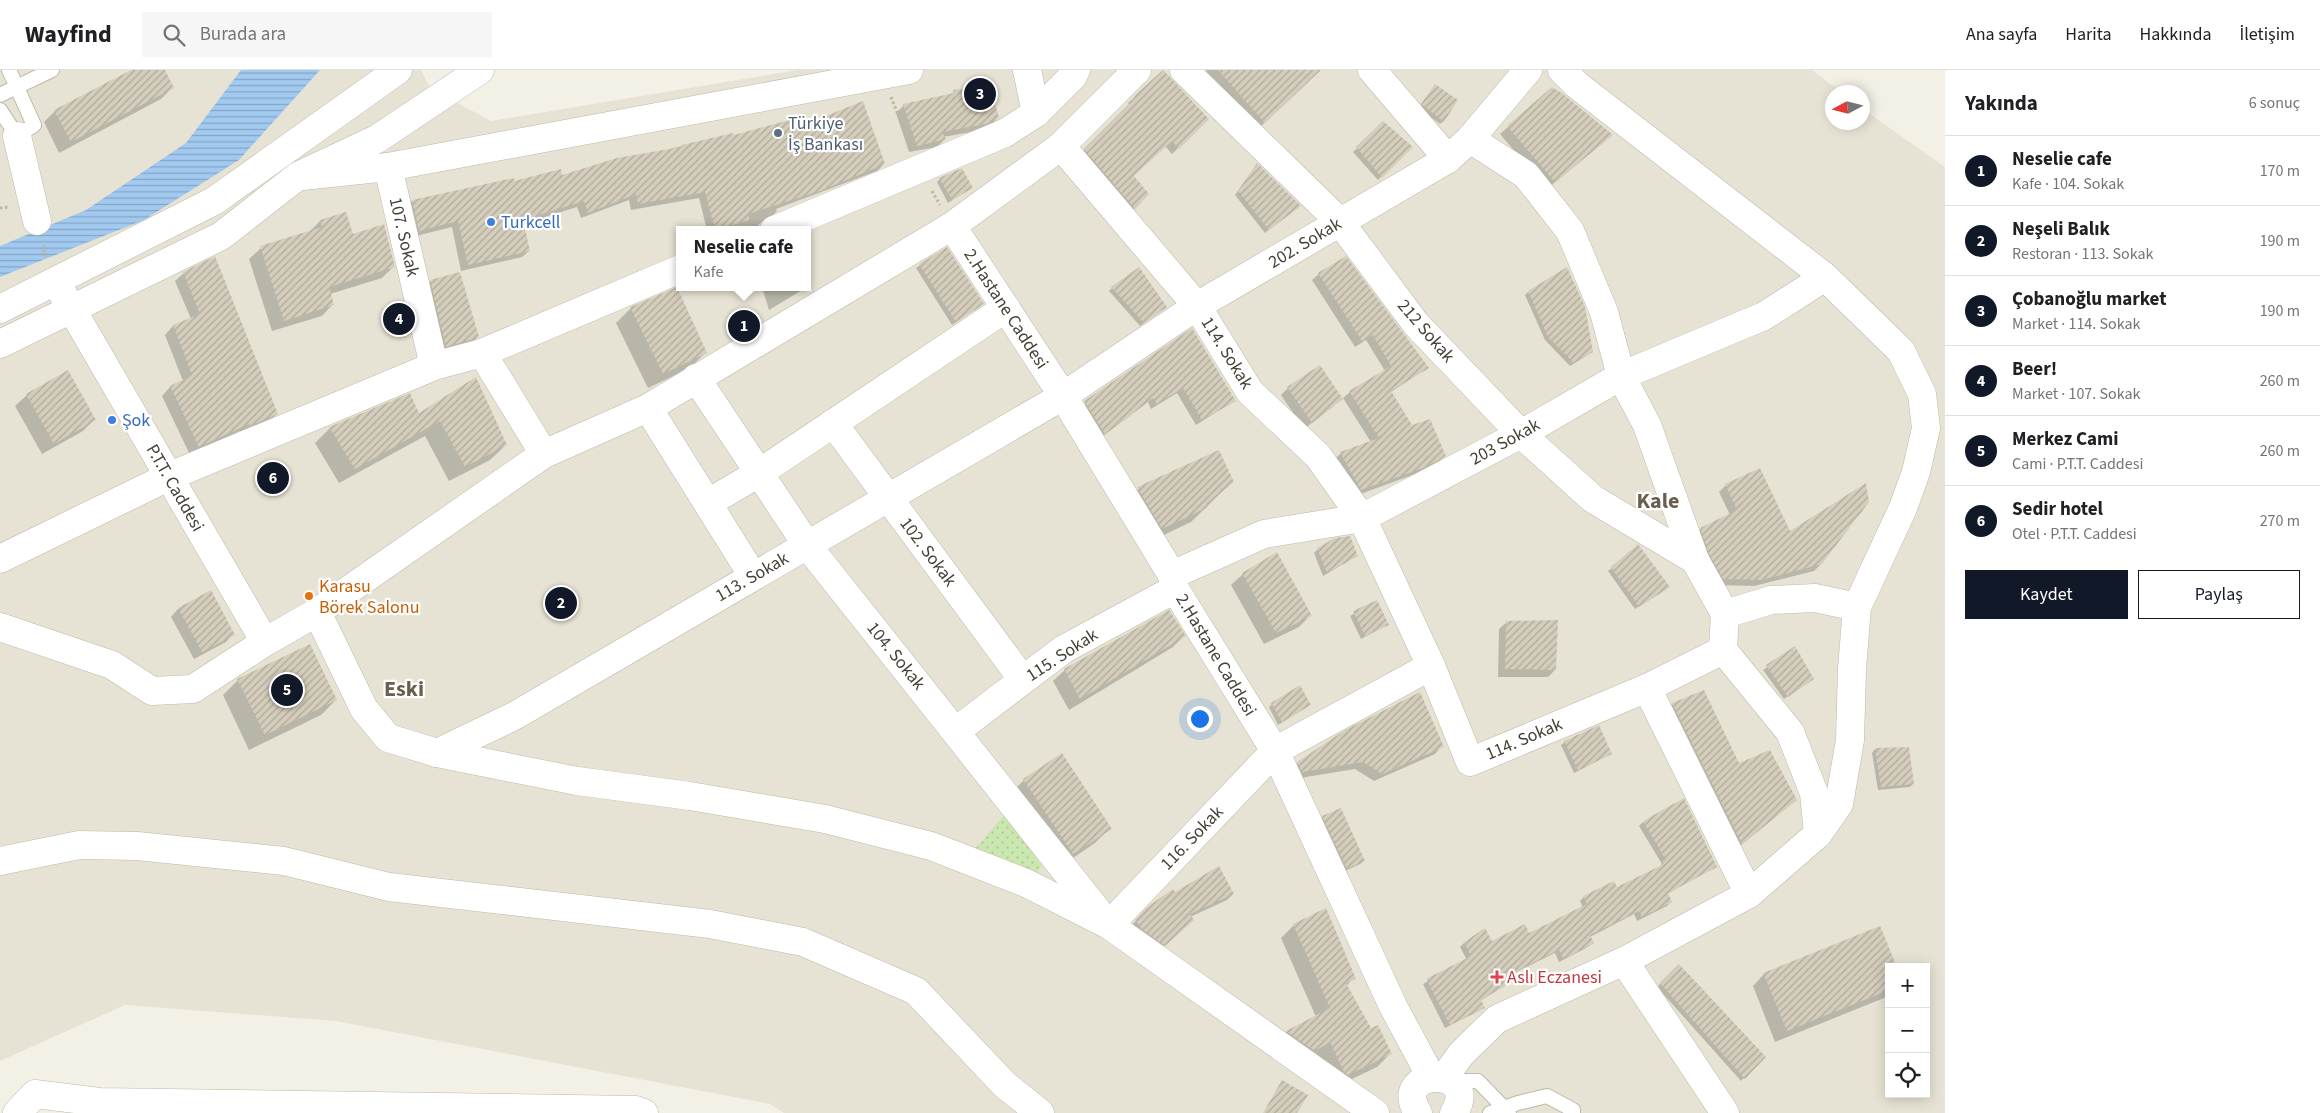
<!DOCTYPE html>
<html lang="tr">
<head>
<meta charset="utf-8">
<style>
	:root { --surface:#fff; --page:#f6f6f6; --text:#202124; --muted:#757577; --line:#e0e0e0; --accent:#111827 }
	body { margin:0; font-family:"Source Sans 3",sans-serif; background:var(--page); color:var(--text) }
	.controls { position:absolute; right:15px; bottom:15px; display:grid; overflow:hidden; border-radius:0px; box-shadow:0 2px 12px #0003 }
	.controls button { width:45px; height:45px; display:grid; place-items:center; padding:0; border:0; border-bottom:1px solid var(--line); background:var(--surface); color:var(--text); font:25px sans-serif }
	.compass { position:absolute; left:1825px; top:15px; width:45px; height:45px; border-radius:50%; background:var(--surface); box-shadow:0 2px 12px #0003; rotate:263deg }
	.you { position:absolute; left:1199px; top:648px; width:18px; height:18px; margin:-12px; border:4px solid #fff; border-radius:50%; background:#1a73e8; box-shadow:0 0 0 8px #1a73e833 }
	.badge { display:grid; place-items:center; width:32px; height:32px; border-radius:50%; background:var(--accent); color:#fff; font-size:16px; font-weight:700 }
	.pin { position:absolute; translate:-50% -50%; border:2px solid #fff; box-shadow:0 1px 5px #0006 }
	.popup { position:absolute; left:676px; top:156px; width:135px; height:65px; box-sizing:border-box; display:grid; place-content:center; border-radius:0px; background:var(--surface); filter:drop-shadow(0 1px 4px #0005); font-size:16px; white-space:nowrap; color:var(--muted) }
	.popup b { font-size:19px; color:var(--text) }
	.popup::after { content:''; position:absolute; left:50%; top:100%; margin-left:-10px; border:10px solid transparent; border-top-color:var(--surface) }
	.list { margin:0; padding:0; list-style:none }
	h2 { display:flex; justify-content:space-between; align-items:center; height:65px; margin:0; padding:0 20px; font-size:21px }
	h2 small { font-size:16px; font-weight:400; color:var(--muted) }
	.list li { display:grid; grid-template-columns:32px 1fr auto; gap:15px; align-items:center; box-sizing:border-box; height:70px; padding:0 20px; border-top:1px solid var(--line) }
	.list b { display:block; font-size:19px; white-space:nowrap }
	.list p { margin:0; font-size:16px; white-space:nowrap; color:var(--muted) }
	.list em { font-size:16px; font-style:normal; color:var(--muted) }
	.actions { display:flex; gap:10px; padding:15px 20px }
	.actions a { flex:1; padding:11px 0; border:1px solid var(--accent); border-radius:0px; text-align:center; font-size:18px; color:var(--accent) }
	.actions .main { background:var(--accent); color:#fff }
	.icon { flex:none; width:28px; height:28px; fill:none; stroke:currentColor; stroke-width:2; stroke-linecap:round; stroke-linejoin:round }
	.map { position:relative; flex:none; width:1945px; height:1043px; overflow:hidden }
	header { display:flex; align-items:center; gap:30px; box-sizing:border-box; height:70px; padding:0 25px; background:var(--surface); border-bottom:1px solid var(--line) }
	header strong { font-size:24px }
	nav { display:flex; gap:28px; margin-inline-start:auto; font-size:18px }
	.search { width:350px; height:45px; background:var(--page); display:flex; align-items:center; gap:12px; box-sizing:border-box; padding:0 18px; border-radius:0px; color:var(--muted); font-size:19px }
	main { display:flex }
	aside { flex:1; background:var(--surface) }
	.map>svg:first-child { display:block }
	.residential { fill:#e7e3d4; fill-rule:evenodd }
	.park { fill:url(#park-dots) }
	.water { fill:url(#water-rules) }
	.shadow { fill:#0003 }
	.building { fill:url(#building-hatch) }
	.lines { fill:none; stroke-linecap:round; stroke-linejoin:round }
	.service-casing { stroke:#beb9a9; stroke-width:16 }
	.minor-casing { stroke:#beb9a9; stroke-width:29 }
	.tertiary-casing { stroke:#beb9a9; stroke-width:29 }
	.path { stroke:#c0b69a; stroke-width:3; stroke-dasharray:2.5 2.5; stroke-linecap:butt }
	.service { stroke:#fff; stroke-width:14 }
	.minor { stroke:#fff; stroke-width:28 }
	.tertiary { stroke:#fff; stroke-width:28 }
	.service-dot { fill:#5c6f8a; stroke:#fff; stroke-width:2 }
	.shop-dot { fill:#3f7fe0; stroke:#fff; stroke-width:2 }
	.food-dot { fill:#e8710a; stroke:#fff; stroke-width:2 }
	.health-dot { fill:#e0444e; stroke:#fff; stroke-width:2 }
	.labels { text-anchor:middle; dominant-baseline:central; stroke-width:4.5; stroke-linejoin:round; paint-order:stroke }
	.service-label { font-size:18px; fill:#4e5e75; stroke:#fff; text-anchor:start }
	.shop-label { font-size:18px; fill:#366cbe; stroke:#fff; text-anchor:start }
	.street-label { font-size:18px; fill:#464135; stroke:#fff }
	.food-label { font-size:18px; fill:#c56008; stroke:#fff; text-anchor:start }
	.health-label { font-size:18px; fill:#be3a42; stroke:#fff; text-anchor:start }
	.district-label { font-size:22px; font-weight:bold; fill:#68604d; stroke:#fff }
</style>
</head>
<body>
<header>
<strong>Wayfind</strong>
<div class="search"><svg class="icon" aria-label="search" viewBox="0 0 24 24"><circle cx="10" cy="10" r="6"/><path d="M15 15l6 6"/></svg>Burada ara</div>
<nav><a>Ana sayfa</a><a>Harita</a><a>Hakkında</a><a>İletişim</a></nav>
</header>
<main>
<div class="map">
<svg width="1945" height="1043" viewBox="0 0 1945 1043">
	<defs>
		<pattern id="park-dots" width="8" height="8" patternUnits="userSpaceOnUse" patternTransform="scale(1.25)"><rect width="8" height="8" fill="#c9e7af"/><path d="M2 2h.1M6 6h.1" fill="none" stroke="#aec797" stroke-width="1.8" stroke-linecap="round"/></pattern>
		<pattern id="water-rules" width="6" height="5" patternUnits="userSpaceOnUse" patternTransform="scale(1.25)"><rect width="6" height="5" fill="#a2c9f0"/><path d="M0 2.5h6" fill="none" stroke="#86a5c3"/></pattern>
		<pattern id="building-hatch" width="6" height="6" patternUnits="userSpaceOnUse" patternTransform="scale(1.25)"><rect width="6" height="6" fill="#d4cdbc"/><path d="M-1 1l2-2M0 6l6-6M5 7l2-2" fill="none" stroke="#aea89a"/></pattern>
	</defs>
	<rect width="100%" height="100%" fill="#f3f0e6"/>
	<path class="residential" d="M0,0H421L430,18L491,51L798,0H1812L1841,22H1832V52H1862L1863,39L1945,97V1043H784L770,1034L336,951L125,935L0,991ZM680,160H808V217H680ZM1889,897H1926V1024H1889Z"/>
	<path class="park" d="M1004,745L1042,796L1027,816L968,787Z"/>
	<path class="water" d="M241,0H320L239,90L144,150L0,207V176L86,140L186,73Z"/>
	<g class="shadow">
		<path d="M133,0H163L172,18L161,29L59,83L44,52L55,41Z"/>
		<path d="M1207,0H1319L1253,64L1201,6Z"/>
		<path d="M1164,1L1208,49L1172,84L1165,76L1133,106L1148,124L1128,145L1078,86L1130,35L1128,33L1135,27Z"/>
		<path d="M1432,19L1444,51L1440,54L1419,38Z"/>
		<path d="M954,22L998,48L990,56L977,61L943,67L945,69L937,77L909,82L896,43L903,36L950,25Z"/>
		<path d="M1383,53L1411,77L1378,110L1353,82Z"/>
		<path d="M1508,57L1604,72L1547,119L1500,64Z"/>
		<path d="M796,60L884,94L877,101L776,139L777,141L771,147L759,154L757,160H742L741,157L730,160H707L699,128L631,140L629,130L581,148L577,137L523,154L529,181L522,187L461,201L452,157L412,167L406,138L412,131L561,106L682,76L733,67Z"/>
		<path d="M1257,94L1296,139L1265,163L1235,125Z"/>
		<path d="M940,109L971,118L948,133L937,112Z"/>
		<path d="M320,151L352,165L394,196L382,208L330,224L333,234L322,246L272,261L249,189L261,178L309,162Z"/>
		<path d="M920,195L979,237L952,255L916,198Z"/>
		<path d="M184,203L277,344L268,352L241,364L240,361L190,385L162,326L170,317L183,311L165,265L173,256L191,249L175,211Z"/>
		<path d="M1319,204L1427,298L1391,322L1412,357L1445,386L1438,392L1415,404L1355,426L1334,390L1340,384L1371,372L1343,328L1350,322L1385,301L1366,270L1355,277L1312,210Z"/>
		<path d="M808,207L811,214L808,217Z"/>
		<path d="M431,211L478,267L470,274L438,283L423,219Z"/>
		<path d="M762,217H807L769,240Z"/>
		<path d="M1112,218L1166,237L1140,256L1109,221Z"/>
		<path d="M1528,222L1591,282L1588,285L1570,296L1545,270L1525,225Z"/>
		<path d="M631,238L705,283L690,298L648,318L616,253Z"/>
		<path d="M1192,260L1234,331L1196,355L1177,323L1151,339L1148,332L1099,369L1080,337Z"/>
		<path d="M475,309L506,375L490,390L449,411L425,366L339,413L315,373L330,358L419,345Z"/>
		<path d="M1288,318L1334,336L1304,359L1281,325Z"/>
		<path d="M27,325L94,350L83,361L42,384L15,336Z"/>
		<path d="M1218,381L1232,412L1191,452L1147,473L1123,434L1138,419Z"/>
		<path d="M1726,415L1790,463L1821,494L1814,501L1754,516L1717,515L1694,465L1701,459L1730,445L1719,422Z"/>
		<path d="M1318,479L1357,486L1323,506L1314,483Z"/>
		<path d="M1612,498L1665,520L1635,539L1608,501Z"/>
		<path d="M1243,504L1310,546L1299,557L1264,574L1231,515Z"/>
		<path d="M210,522L233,564L226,572L194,589L171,547L178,539Z"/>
		<path d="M1376,532L1387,555L1361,569L1350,546Z"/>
		<path d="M1507,552L1555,600L1548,607H1498L1499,559Z"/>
		<path d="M1184,566L1173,577L1069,640L1053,611L1065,600Z"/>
		<path d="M1795,578L1809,612L1784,629L1763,600Z"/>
		<path d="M238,610L336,630L321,645L249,680L223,625Z"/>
		<path d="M1272,634L1310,635L1278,655L1269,637Z"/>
		<path d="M1672,634L1739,694L1796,730L1734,781L1665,641Z"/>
		<path d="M1565,672L1611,684L1574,703L1561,675Z"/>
		<path d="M1442,676L1435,684L1374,711L1355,699L1294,709L1290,700L1298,693Z"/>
		<path d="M1875,679L1913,714L1910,717L1878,720L1872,683Z"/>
		<path d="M1024,710L1110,758L1095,773L1058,798L1009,725Z"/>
		<path d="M1323,747L1364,791L1360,794L1343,802L1320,751Z"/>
		<path d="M1643,752L1715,797L1667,824L1671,832L1667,836L1637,851L1634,844L1590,867L1593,873L1588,877L1559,892L1555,883L1508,906L1510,911L1506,915L1480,931L1483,937L1479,941L1445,958L1423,914L1467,890L1460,877L1464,873L1491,872L1528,865L1583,838L1580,831L1584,827L1616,819L1659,797L1662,794L1639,756Z"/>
		<path d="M1233,824L1227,830L1190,847L1186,856L1158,881L1130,857L1147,839Z"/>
		<path d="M1294,855L1354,908L1346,916L1370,960L1390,984L1377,997L1335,1017L1331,1014L1317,984L1301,993L1274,974L1286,962L1316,947L1281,868Z"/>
		<path d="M1879,857L1889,897V926L1775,972L1753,916L1764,904Z"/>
		<path d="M1679,895L1765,987L1741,1011L1657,917Z"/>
	</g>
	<g class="building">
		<path d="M131,0H165L174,18L71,72L54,40Z"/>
		<path d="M1163,0L1209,49L1179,79L1172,71L1134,106L1149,124L1135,139L1084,79L1135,28L1134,26Z"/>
		<path d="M1218,0H1321L1265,53Z"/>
		<path d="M1435,14L1458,30L1444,52L1421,34Z"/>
		<path d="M990,16L999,48L986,54L942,62L946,69L917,76L903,34L954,23L953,20Z"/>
		<path d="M1552,17L1563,24L1613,65L1555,112L1507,56Z"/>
		<path d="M863,31L885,94L820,121L748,144L750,150L715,160L705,122L638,134L636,124L588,143L584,131L523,150L530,181L468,195L458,151L419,161L412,130L514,108V111L561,99L562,105L617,88L682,77V75L733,63L734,65L793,49L796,58Z"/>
		<path d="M1383,51L1413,77L1382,108L1356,77Z"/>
		<path d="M1257,93L1301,136L1269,160L1238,121Z"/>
		<path d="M962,98L973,118L952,130L939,108Z"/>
		<path d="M346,142L353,164L384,154L395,197L329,217L334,235L284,251L260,176L322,157L320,150Z"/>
		<path d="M947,177L984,234L956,252L919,194Z"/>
		<path d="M215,186L278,344L250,356L249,354L199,377L170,316L192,305L173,255L200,244L183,202Z"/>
		<path d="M1346,186L1429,298L1391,321L1412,355L1430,349L1446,386L1423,398L1361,420L1340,382L1379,368L1349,321L1391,296L1373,265L1362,271L1318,203Z"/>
		<path d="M1139,197L1167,237L1144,253L1111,217Z"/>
		<path d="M1567,197L1585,237L1593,282L1574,293L1548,267L1528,221Z"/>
		<path d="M460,202L479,267L446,277L430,210Z"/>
		<path d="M677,217L707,283L663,304L630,237Z"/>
		<path d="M1192,258L1236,331L1202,350L1183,318L1157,334L1153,328L1105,364L1084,331Z"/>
		<path d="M1320,295L1343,329L1312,353L1287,317Z"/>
		<path d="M68,300L96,350L54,374L26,324Z"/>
		<path d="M476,307L507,375L465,397L440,351L355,399L329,357L410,323L419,343Z"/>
		<path d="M1219,380L1234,412L1206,434L1208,437L1162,459L1137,417Z"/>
		<path d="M1760,398L1790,461L1866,413L1869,432L1822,494L1761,510L1723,509L1709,484L1700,458L1737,440L1725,414Z"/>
		<path d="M1350,466L1358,486L1327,503L1317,478L1335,468Z"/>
		<path d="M1638,474L1670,517L1639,537L1611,497Z"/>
		<path d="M1277,482L1312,546L1276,563L1242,503Z"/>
		<path d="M211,520L235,565L202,582L178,538Z"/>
		<path d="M1377,530L1389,555L1365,566L1353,541Z"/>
		<path d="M1169,540L1186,566L1080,629L1064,599Z"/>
		<path d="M1558,550L1556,600L1505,599L1506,551Z"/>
		<path d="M310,574L337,630L265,665L237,609Z"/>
		<path d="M1795,576L1814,609L1788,627L1766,595Z"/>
		<path d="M1300,615L1311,635L1282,652L1271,633Z"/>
		<path d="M1704,620L1739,693L1770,680L1797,730L1742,774L1672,633Z"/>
		<path d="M1420,622L1444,677L1382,704L1363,692L1302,702L1297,692L1345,660Z"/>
		<path d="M1599,655L1612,684L1578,700L1564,671Z"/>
		<path d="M1909,677L1914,714L1881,717L1875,678Z"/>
		<path d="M1062,683L1112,759L1073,784L1023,709Z"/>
		<path d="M1684,728L1717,797L1668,823L1672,832L1642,847L1639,841L1590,865L1594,873L1564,889L1559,880L1508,905L1512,911L1481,930L1485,938L1450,955L1426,909L1471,886L1464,872L1485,858L1492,871L1525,854L1529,863L1587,834L1583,826L1614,811L1617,817L1664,794L1662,792L1666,790L1643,751Z"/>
		<path d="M1341,738L1365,791L1347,799L1322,746Z"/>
		<path d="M1219,796L1234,824L1190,844L1194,850L1165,876L1143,860L1135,850L1146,838L1173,819L1175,822Z"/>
		<path d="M1326,838L1356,909L1346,913L1371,958L1378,955L1392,984L1348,1005L1344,1002L1330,972L1315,981L1286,961L1330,938L1293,854Z"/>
		<path d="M1880,856L1897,897H1889V920L1787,961L1763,903Z"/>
		<path d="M1679,894L1766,987L1745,1009L1660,913Z"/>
		<path d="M1282,1010L1308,1025L1297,1043H1263Z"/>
	</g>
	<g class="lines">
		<g class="service-casing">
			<g id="service">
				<path d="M0,25L52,0"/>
				<path d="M0,40L17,66L34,55L9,0"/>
				<path d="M1451,1011H1478L1509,1043"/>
				<path d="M1490,1043L1518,1033L1547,1026L1573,1040V1043"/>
			</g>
		</g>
		<g class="minor-casing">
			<g id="minor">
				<path d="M1027,0L1036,43"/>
				<path d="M1184,0L1340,152L1416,254L1521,364L1593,429L1695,490"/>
				<path d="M1372,0L1448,89"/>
				<path d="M17,66L37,151"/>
				<path d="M1061,76L1197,236L1250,322L1318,386L1362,448L1431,596L1470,692L1647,618L1723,580L1725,544L1695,490L1647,355L1621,306L1604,242L1570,161L1526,105L1470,69"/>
				<path d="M388,97L434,296"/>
				<path d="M302,106L388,97L909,0"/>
				<path d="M952,156L1063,326L1172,505L1175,519L1275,681L1393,936L1431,1007"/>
				<path d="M774,160L1005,63L1036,43L1073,6L1076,0"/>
				<path d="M56,212L265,572"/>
				<path d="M482,283L544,384"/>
				<path d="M696,308L807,475L1103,848"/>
				<path d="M648,338L753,506"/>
				<path d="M833,353L1023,610"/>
				<path d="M708,433L759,403L1006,238"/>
				<path d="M0,489L168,407L434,296L482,283L680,199"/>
				<path d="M1172,505L1264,464L1362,448L1521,364L1621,306L1764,246L1825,207"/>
				<path d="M317,542L364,639L388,668L437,683L577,711L690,726L825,749L931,776L1026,813L1109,855L1375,1043"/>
				<path d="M1725,544L1771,530L1815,528L1857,537"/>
				<path d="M0,557L112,595L152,621L193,619L265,572L317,542L544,384L648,338L952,156L1061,76L1137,0"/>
				<path d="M1723,580L1790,662L1814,723L1818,764"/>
				<path d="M1647,618L1749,824"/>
				<path d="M956,661L1064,579L1175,519"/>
				<path d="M437,683L516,645L1063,326L1197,236L1448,89L1470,69L1528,0"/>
				<path d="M0,791L79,775L137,776L284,791L389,817L710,854L803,872L916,921L1005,1015L1040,1043"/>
				<path d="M1109,855L1275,681L1431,596"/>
				<path d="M1624,891L1725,1043"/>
				<path d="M17,1043L35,1024L99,1032L636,1040L644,1043"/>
			</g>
		</g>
		<g class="tertiary-casing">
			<g id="tertiary">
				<path d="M0,239L214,131L398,0"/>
				<path d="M0,274L221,166L298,106L377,69L480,0"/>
				<path d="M1444,1008L1461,984L1497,949L1624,891L1749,824L1818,764L1839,734L1850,670L1852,599L1857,537L1903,438L1916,402L1926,358L1922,324L1901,281L1825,207L1577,15L1562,0"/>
				<path d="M1418,1043C1389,997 1483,996 1454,1043"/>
			</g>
		</g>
		<g class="path">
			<path d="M891,27L910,75"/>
			<path d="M932,121L940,135"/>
			<path d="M0,138L9,137"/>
			<path d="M43,175L46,188"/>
		</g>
		<use href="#service" class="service"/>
		<use href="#minor" class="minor"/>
		<use href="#tertiary" class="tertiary"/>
	</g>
	<circle class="service-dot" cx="778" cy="63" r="5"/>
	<g class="shop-dot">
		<circle cx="491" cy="152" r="5"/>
		<circle cx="112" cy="350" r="5"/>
	</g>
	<circle class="food-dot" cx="309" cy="526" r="5"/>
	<path class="health-dot" d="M1494.5 899.5h5v5h5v5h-5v5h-5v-5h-5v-5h5z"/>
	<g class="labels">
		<g class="service-label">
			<text x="788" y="53">Türkiye<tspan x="788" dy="21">İş Bankası</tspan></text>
		</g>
		<g class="shop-label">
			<text x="501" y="152">Turkcell</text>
			<text x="122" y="350">Şok</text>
		</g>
		<g class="street-label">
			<text transform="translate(404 167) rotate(77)">107. Sokak</text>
			<text transform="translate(1305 173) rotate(-31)">202. Sokak</text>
			<text transform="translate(1006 239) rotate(57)">2.Hastane Caddesi</text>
			<text transform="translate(1426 261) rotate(49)">212 Sokak</text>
			<text transform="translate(1227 283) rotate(58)">114. Sokak</text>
			<text transform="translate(1505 372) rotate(-29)">203 Sokak</text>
			<text transform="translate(175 418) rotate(60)">P.T.T. Caddesi</text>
			<text transform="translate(928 482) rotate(53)">102. Sokak</text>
			<text transform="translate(752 507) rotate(-30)">113. Sokak</text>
			<text transform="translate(1062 585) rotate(-33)">115. Sokak</text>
			<text transform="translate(1216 585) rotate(59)">2.Hastane Caddesi</text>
			<text transform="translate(896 586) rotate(51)">104. Sokak</text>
			<text transform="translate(1524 669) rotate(-23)">114. Sokak</text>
			<text transform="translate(1192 768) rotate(-46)">116. Sokak</text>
		</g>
		<g class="food-label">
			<text x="319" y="516">Karasu<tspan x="319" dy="21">Börek Salonu</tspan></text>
		</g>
		<g class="health-label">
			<text x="1507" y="907">Aslı Eczanesi</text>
		</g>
		<g class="district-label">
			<text x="1658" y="431">Kale</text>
			<text x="404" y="619">Eski</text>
		</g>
	</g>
</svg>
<div class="controls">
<button>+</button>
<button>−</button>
<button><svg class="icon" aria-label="locate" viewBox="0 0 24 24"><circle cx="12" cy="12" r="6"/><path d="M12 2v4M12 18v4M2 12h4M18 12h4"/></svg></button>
</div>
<svg class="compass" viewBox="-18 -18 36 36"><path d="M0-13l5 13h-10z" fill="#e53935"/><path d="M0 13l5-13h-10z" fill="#757577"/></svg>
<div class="you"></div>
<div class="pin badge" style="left:744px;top:256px">1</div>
<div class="popup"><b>Neselie cafe</b>Kafe</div>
<div class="pin badge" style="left:561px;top:533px">2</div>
<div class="pin badge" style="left:980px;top:24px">3</div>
<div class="pin badge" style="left:399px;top:249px">4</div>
<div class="pin badge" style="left:287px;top:620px">5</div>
<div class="pin badge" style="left:273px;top:408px">6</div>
</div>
<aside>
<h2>Yakında<small>6 sonuç</small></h2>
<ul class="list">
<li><span class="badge">1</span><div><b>Neselie cafe</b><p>Kafe · 104. Sokak</p></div><em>170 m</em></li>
<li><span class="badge">2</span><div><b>Neşeli Balık</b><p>Restoran · 113. Sokak</p></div><em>190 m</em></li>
<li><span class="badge">3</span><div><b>Çobanoğlu market</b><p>Market · 114. Sokak</p></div><em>190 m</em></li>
<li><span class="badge">4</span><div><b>Beer!</b><p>Market · 107. Sokak</p></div><em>260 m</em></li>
<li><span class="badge">5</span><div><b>Merkez Cami</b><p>Cami · P.T.T. Caddesi</p></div><em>260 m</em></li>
<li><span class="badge">6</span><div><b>Sedir hotel</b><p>Otel · P.T.T. Caddesi</p></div><em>270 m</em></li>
</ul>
<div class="actions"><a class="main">Kaydet</a><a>Paylaş</a></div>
</aside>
</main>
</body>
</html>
